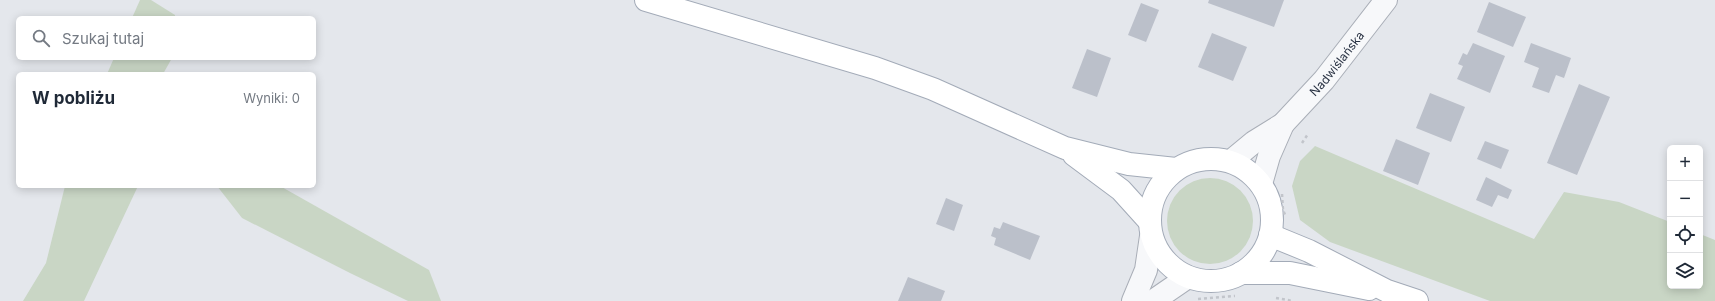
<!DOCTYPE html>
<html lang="pl">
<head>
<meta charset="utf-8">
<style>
	:root { --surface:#fff; --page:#f2f2f3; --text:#1f2937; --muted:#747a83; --line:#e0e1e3 }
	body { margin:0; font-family:Inter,sans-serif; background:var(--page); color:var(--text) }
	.controls { position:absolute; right:12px; bottom:12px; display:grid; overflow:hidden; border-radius:6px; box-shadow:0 2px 10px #0003 }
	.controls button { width:36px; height:36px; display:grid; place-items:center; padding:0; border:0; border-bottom:1px solid var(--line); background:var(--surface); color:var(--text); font:20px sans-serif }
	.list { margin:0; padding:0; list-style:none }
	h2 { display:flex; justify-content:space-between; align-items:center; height:52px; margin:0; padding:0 16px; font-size:17px }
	h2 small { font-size:13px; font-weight:400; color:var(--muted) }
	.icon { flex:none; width:22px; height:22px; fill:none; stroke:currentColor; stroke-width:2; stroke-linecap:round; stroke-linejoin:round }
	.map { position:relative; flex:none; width:1715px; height:301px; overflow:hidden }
	.search { position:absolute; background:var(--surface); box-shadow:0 2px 10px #0003; left:16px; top:16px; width:300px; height:44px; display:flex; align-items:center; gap:10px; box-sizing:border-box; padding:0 14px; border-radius:6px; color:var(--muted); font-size:15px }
	.panel { position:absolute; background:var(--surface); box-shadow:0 2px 10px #0003; left:16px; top:72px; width:300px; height:116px; border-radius:6px }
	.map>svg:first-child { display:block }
	.green { fill:#c9d6c5 }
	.building { fill:#bbc0ca }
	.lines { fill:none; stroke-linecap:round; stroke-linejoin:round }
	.minor-casing { stroke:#a9aeb7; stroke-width:24 }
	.major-casing { stroke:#a3abb8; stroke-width:24 }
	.path { stroke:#c2c5cb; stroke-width:2.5; stroke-dasharray:3 3; stroke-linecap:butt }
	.minor { stroke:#f7f8fa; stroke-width:22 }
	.major { stroke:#fff; stroke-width:22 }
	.labels { text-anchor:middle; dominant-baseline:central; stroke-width:3; stroke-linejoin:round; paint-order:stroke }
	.street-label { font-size:12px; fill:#2b3445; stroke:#f4f6f9 }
</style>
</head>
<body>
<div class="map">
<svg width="1715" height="301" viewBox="0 0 1715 301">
	<rect width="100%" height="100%" fill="#e4e7ec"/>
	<g class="green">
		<path d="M140,0H151L175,15V18H132Z"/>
		<path d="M114,58H172L163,74H107Z"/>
		<path d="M1315,146L1534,239L1564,192L1619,202L1670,222V286H1700V234L1715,240V301H1490L1330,242L1300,220L1292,186L1300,161Z"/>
		<circle cx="1210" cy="221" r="43"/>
		<path d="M65,186H138L84,301H23L46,263Z"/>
		<path d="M217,186H280L429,270L441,301H408L350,273L242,218Z"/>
	</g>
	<g class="building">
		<path d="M1209,0H1284L1274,27L1208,3Z"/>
		<path d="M1489,2L1526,17L1513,47L1477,32Z"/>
		<path d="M1141,3L1159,10L1146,42L1128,35Z"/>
		<path d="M1212,33L1247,47L1233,81L1198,67Z"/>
		<path d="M1473,43L1505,56L1490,93L1457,79L1463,66L1458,64L1463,53L1467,55Z"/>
		<path d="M1531,43L1571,58L1564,78L1556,75L1549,93L1532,87L1539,68L1524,62Z"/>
		<path d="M1087,49L1111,58L1097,97L1072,88Z"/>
		<path d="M1579,84L1610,97L1577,175L1547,163Z"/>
		<path d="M1430,93L1465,107L1451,142L1416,128Z"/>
		<path d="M1396,139L1430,153L1418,185L1383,171Z"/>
		<path d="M1485,141L1509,150L1501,169L1477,159Z"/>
		<path d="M1486,177L1512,190L1508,199L1498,195L1492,207L1476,200Z"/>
		<path d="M946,198L963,205L954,231L936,224Z"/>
		<path d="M1003,222L1040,236L1030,260L994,245L996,238L991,236L994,227L1000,229Z"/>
		<path d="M908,277L945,291L941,301H898Z"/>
	</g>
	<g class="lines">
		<g class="minor-casing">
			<g id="minor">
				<path id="s1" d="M1231,161L1254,142L1283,124L1324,80L1386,0"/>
				<path d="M1261,184L1269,156L1283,124"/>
				<path d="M1133,301L1146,270L1151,236"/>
				<path d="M1153,301L1188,277"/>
			</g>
		</g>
		<g class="major-casing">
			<g id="major">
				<path d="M646,0L875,68L933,89L1065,148L1129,164L1176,169"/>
				<path d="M1074,155L1121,190L1149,221"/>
				<circle cx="1211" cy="220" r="61"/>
				<path d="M1270,235L1309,251L1387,291L1417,301"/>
				<path d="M1241,273H1290L1369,289"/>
			</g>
		</g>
		<g class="path">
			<path d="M1302,143L1308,134"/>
			<path d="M1282,194L1283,210L1286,217"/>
			<path d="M1276,298L1293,301"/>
			<path d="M1198,299L1235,296"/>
		</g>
		<use href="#minor" class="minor"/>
		<use href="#major" class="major"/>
	</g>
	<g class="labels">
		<g class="street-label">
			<text stroke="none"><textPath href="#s1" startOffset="145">Nadwiślańska</textPath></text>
		</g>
	</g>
</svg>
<div class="controls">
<button>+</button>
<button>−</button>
<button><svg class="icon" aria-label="locate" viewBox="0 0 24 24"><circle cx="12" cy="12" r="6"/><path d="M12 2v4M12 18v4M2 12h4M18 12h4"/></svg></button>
<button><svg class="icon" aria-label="layers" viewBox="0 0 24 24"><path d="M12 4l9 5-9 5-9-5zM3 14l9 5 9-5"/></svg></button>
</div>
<div class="search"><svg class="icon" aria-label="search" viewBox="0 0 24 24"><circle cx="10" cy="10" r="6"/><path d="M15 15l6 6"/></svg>Szukaj tutaj</div>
<section class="panel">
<h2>W pobliżu<small>Wyniki: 0</small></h2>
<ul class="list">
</ul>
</section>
</div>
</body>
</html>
